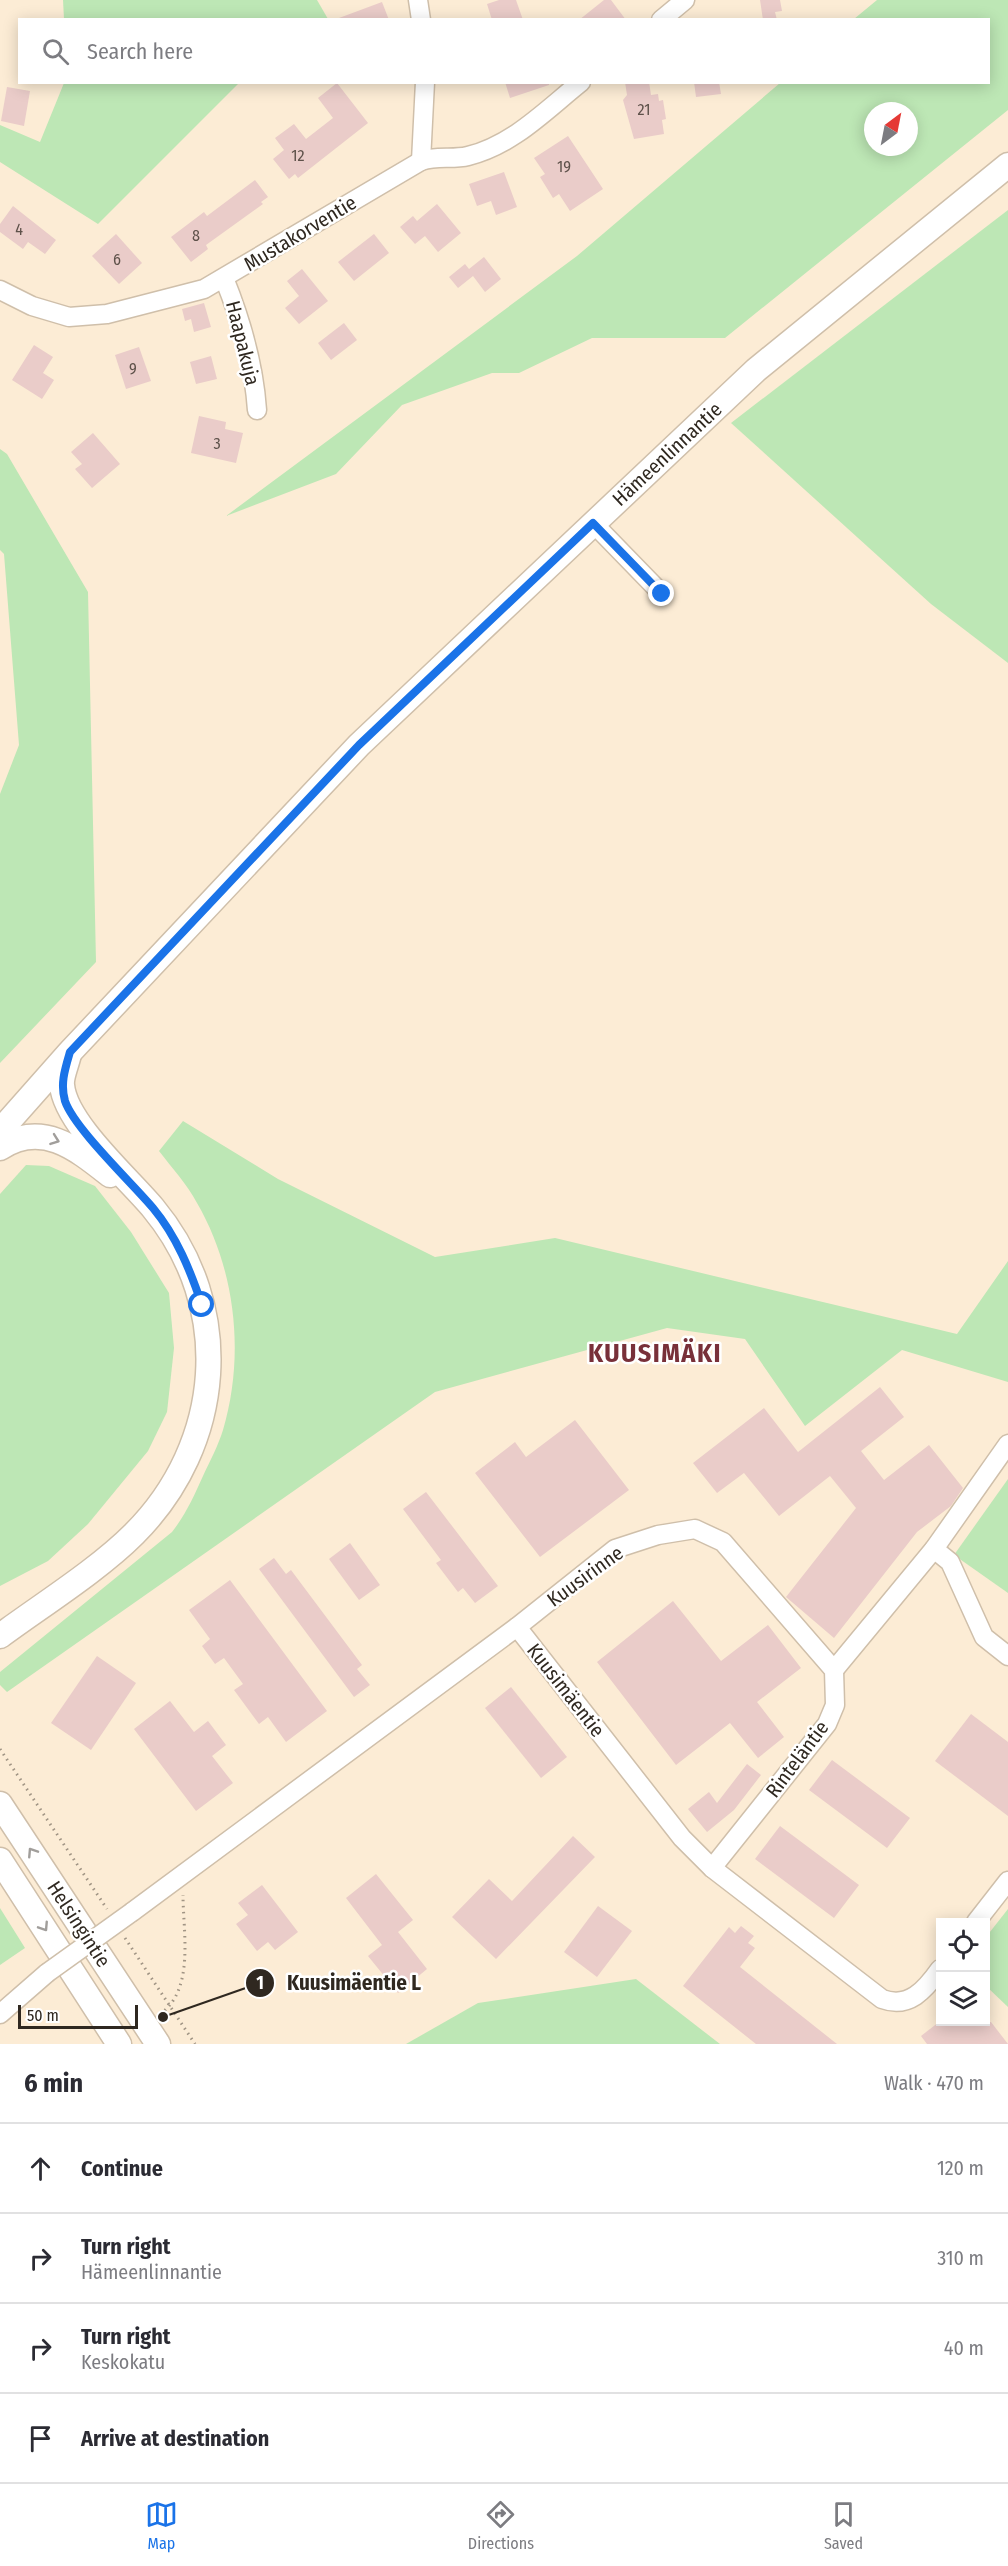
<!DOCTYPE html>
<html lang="en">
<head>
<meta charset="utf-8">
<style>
	:root { --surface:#fff; --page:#f2f2f3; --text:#2b2b33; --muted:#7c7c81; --line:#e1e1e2; --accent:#1a73e8 }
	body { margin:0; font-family:"Fira Sans Condensed",sans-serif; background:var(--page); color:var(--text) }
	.controls { position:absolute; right:18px; bottom:18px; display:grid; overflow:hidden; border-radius:0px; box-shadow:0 3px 15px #0003 }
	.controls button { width:54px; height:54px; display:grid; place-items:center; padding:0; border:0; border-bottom:2px solid var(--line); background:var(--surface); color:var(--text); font:30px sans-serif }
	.compass { position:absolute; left:864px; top:102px; width:54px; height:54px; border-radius:50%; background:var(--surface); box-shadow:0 3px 15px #0003; rotate:32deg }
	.scale { position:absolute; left:18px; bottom:15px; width:120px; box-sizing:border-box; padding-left:6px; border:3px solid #2f2820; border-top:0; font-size:16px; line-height:21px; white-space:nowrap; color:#2f2820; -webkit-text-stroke:4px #fff; paint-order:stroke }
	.stop { position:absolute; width:18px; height:18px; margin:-14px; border:4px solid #1a73e8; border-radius:50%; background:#fff }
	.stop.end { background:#1a73e8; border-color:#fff; box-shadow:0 2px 6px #0008 }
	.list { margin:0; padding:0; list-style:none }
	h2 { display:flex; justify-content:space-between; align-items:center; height:78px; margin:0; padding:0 24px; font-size:26px }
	h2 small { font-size:20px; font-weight:400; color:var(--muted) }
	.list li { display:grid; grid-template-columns:39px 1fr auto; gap:18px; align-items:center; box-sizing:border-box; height:90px; padding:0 24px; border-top:2px solid var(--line) }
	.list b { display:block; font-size:22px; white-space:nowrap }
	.list p { margin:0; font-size:20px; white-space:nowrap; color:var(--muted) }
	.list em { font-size:20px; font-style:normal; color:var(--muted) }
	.icon { flex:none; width:33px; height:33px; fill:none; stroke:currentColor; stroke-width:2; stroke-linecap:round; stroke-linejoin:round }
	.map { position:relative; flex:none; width:1008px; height:2044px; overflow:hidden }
	.search { position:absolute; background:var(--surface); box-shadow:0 3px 15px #0003; left:18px; right:18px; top:18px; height:66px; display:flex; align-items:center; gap:15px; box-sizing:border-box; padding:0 21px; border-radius:0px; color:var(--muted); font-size:22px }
	.sheet { height:438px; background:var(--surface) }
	nav { display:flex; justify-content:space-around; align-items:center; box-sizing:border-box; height:84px; border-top:2px solid var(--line); background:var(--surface); font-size:16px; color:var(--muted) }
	nav a { display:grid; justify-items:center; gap:3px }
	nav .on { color:var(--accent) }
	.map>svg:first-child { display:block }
	.green { fill:#bde7b5; fill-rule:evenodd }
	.building { fill:#eaccc9 }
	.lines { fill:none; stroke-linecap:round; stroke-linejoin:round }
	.minor-casing { stroke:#cfbfaa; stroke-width:21 }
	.major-casing { stroke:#cfbfaa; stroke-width:27 }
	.path { stroke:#a09484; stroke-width:3; stroke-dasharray:1.5 4.5; stroke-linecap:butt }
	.minor { stroke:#fff; stroke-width:18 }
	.major { stroke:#fff; stroke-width:24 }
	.minor-bridge-casing { stroke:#cfbfaa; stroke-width:21; stroke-linecap:butt }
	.minor-bridge { stroke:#fff; stroke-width:18 }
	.oneway { stroke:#a19e9b }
	.route { stroke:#1a73e8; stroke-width:8 }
	.labels { text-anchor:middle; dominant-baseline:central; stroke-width:5; stroke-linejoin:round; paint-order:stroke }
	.number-label { font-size:16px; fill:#5e514a }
	.street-label { font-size:20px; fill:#2f2820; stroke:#fff }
	.district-label { font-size:26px; font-weight:bold; letter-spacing:1.5px; fill:#783039; stroke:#fff }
	.leader { fill:none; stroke:#2f2820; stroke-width:2 }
	.callout-dot { fill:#2f2820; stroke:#fff; stroke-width:2 }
	.mark-label { font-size:18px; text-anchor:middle; font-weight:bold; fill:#fff }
	.callout-label { font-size:21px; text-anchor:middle; font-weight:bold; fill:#2f2820; stroke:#fff; stroke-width:5; stroke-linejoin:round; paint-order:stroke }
</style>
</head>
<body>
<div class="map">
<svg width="1008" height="2044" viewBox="0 0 1008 2044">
	<rect width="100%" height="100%" fill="#fcecd5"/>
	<g class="green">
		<path d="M63,0H317L328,19H64Z"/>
		<path d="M877,0H1008V110L725,338H592L519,373H492L402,405L336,474L226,516L577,256L780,83L988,82V20L854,19ZM873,111H909V147H873Z"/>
		<path d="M64,83V82L239,83L98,224L0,162V125L40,142Z"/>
		<path d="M1008,210V663L931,604L731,423Z"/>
		<path d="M0,449L7,454L88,592L96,962L0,1063V794L19,745L4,554L0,550Z"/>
		<path d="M183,1121L278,1179L435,1257L555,1238L957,1334L1008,1261V1382L902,1350L805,1426L745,1339L667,1328L435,1392L7,1692L0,1685V1672L172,1532C186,1514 194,1496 203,1476C210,1461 218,1446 223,1430C245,1356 236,1270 197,1203C187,1184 172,1168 159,1151Z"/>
		<path d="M26,1165L49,1166L95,1186L131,1232L169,1293L174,1348L167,1412L148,1451L88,1524L48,1561L0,1586V1194Z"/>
		<path d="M1008,1479V1593L954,1555Z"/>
		<path d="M0,1908L25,1948L0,1965Z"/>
		<path d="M1008,1909V2007L986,1986V1937Z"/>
		<path d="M636,1979L720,2044H406L478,2003Z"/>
	</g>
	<g class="building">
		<path d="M499,0H516L523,20H492L487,4Z"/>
		<path d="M604,0H611L626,20H579Z"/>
		<path d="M760,0H780L782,11L775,12L777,20H763Z"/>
		<path d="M382,2L389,20H339V18Z"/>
		<path d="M505,82H549V85L510,98Z"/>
		<path d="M625,82H649L651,95L658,94L659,101L663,100L666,119L662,120L664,134L634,139L623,100L627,95Z"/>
		<path d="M694,82H719L721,94L696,97Z"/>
		<path d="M337,83L368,123L298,178L295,174L289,179L273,159L284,150L275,138L294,124L306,139L333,118L318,98Z"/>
		<path d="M7,87L30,91L24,126L1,121Z"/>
		<path d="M568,136L603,189L570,211L559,194L553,198L540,177L545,174L534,158Z"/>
		<path d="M504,172L517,207L496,215L491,201L477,206L469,184Z"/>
		<path d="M255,180L268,197L261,202L263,204L206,245L208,249L191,262L171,237L204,212L207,216Z"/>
		<path d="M437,204L461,233L438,252L425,236L415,244L400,227L413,216L417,221Z"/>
		<path d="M13,206L56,240L45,254L28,242L23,249L0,232V224Z"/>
		<path d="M116,234L142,263L119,284L92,256Z"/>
		<path d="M374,234L389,253L354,281L338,262Z"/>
		<path d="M484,257L501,279L485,292L473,276L458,288L449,277L465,264L469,269Z"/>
		<path d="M302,269L328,301L299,324L285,308L299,296L287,281Z"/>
		<path d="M204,303L211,327L194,332L191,319L185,321L182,309Z"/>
		<path d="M344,323L357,340L331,360L318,343Z"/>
		<path d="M34,345L53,357L43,373L54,380L42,399L12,380Z"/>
		<path d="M139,347L151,381L126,389L115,355Z"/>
		<path d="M211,356L217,379L196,384L190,362Z"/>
		<path d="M199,416L226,422L225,429L243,433L236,463L191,453Z"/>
		<path d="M93,433L120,464L92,488L75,469L82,464L71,452Z"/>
		<path d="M880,1387L904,1417L861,1451L884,1480L929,1445L963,1488L951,1506L917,1532L834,1638L786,1597L856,1508L830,1476L779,1516L744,1473L717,1493L693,1463L764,1408L798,1452Z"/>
		<path d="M575,1420L629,1490L540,1557L475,1473L515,1442L526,1457Z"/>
		<path d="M426,1492L498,1586L475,1603L463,1588L458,1592L436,1563L441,1560L403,1509Z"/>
		<path d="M350,1543L380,1585L359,1600L329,1559Z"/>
		<path d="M274,1558L286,1574L291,1570L362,1665L357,1669L370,1685L354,1697L259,1569Z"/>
		<path d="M230,1580L327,1711L286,1742L268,1717L259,1724L234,1690L243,1684L224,1658L215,1664L202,1646L210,1639L189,1610Z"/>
		<path d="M673,1601L721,1661L768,1625L801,1668L757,1702L784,1737L758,1758L730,1723L676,1765L597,1662Z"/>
		<path d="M97,1656L136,1683L91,1750L51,1723Z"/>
		<path d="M511,1687L567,1757L541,1778L485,1708Z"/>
		<path d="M170,1701L194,1732L208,1721L226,1745L212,1756L233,1783L196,1811L134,1729Z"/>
		<path d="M971,1714L1008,1742V1816L935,1761Z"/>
		<path d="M832,1760L910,1818L887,1848L809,1790Z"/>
		<path d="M747,1764L761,1775L734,1810L707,1832L688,1809L709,1792L717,1803Z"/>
		<path d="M780,1826L859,1885L834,1918L755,1859Z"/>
		<path d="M573,1836L595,1857L496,1959L452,1917L489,1879L512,1901Z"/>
		<path d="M376,1874L413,1920L398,1932L427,1969L398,1993L368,1956L382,1945L346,1898Z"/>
		<path d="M262,1885L298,1932L275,1950L268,1942L257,1951L236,1924L248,1915L238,1903Z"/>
		<path d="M598,1906L632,1931L597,1977L564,1952Z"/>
		<path d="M741,1926L754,1936L748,1943L755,1948L740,1967L837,2044H756L683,1986L729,1927L735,1933Z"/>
		<path d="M939,2022H991L1008,2044H927L921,2036Z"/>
	</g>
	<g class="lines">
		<g class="minor-casing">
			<g id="minor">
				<path d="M418,0L421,20"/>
				<path d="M661,20L685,0"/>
				<path d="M421,161L425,82"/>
				<path d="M224,278C241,320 254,365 257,410"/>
				<path d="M0,290L32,306L69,317L107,314L204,289L421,161C437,155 452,160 468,156C513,145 546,110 581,82"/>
				<path d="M593,523L662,594"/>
				<path d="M934,1549L950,1562L984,1637L1008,1656"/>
				<path d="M517,1627L615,1549L658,1535L695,1529L723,1542L834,1670L835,1705L827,1724L712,1868"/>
				<path d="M834,1670L934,1549L1008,1444"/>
				<path d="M132,1912L517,1627L682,1838L712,1868L882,1999C909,2009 925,1990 940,1969"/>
				<path d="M976,1922L1008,1881"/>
				<path d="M0,2014L47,1973"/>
			</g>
		</g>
		<g class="major-casing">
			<g id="major">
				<path d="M0,1131L70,1052L359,745L756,370L1008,165"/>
				<path d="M0,1148C42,1120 77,1149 110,1175"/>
				<path d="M0,1636C42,1605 98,1570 134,1534C224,1444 235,1307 153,1208C128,1178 65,1123 62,1085C61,1076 67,1064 69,1054"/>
				<path d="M0,1804L158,2044"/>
				<path d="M0,1860L119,2044"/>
			</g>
		</g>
		<g class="path">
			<path d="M0,1749L107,1909"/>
			<path d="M125,1938L195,2044"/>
			<path d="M160,2014C195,1990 183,1932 183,1895"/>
		</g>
		<use href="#minor" class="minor"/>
		<use href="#major" class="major"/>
		<g class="minor-bridge-casing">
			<path id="minor-bridge" d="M47,1973L132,1912"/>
		</g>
		<use href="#minor-bridge" class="minor-bridge"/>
	</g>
	<defs><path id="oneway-chevron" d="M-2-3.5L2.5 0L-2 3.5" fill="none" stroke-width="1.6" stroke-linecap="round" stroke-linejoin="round" transform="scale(1.5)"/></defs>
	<g class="oneway">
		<use href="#oneway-chevron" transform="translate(55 1140) rotate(20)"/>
		<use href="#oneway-chevron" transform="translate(32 1852) rotate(-123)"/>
		<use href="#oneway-chevron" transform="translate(44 1927) rotate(57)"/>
	</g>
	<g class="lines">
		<path class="route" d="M202,1305C190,1270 177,1237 153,1208C132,1183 74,1128 65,1101C60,1084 65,1069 70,1052L359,745L593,523L662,594"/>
	</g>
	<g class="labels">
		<g class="number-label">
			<text x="644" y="109">21</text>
			<text x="298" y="155">12</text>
			<text x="564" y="166">19</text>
			<text x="19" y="229">4</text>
			<text x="196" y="235">8</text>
			<text x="117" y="259">6</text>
			<text x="133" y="368">9</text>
			<text x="217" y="443">3</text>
		</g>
		<g class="street-label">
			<text transform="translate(300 233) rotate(-31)">Mustakorventie</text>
			<text transform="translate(243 343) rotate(76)">Haapakuja</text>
			<text transform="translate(667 454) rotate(-43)">Hämeenlinnantie</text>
			<text transform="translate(585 1576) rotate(-36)">Kuusirinne</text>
			<text transform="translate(566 1690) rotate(52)">Kuusimäentie</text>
			<text transform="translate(797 1759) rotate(-53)">Rinteläntie</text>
			<text transform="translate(79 1924) rotate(57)">Helsingintie</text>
		</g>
		<g class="district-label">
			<text x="655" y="1353">KUUSIMÄKI</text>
		</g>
	</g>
	<path class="leader" d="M163 2017L260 1983"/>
	<g class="callout-dot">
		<circle cx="163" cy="2017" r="6"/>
		<circle cx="260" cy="1983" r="15"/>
	</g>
	<g class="mark-label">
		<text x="260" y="1989">1</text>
	</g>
	<g class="callout-label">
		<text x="354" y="1990">Kuusimäentie L</text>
	</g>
</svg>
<div class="controls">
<button><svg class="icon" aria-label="locate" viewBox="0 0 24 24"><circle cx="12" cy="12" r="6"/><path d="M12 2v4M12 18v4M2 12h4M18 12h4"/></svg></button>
<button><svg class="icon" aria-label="layers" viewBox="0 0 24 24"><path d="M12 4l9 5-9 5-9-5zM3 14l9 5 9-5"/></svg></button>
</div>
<svg class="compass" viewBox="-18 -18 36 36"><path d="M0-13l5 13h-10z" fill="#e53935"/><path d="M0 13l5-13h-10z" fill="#7c7c81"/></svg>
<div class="scale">50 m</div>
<div class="stop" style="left:202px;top:1305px"></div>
<div class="stop end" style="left:662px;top:594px"></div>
<div class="search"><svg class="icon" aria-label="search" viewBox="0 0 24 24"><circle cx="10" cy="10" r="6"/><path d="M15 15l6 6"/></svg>Search here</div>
</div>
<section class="sheet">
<h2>6 min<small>Walk · 470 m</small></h2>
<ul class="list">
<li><svg class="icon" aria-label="ahead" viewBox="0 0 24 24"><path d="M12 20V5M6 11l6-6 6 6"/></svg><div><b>Continue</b></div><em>120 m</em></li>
<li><svg class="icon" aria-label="right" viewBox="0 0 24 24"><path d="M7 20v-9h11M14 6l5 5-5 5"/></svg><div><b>Turn right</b><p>Hämeenlinnantie</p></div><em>310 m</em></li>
<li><svg class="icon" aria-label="right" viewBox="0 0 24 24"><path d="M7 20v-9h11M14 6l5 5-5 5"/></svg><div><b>Turn right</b><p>Keskokatu</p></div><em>40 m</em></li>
<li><svg class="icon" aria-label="arrive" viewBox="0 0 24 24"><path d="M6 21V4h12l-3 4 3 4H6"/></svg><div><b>Arrive at destination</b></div></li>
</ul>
</section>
<nav>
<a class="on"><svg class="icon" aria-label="map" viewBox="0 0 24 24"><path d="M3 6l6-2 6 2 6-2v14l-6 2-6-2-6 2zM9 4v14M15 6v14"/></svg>Map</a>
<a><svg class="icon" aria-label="directions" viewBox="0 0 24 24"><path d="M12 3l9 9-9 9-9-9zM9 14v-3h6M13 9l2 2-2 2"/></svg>Directions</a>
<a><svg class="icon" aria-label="saved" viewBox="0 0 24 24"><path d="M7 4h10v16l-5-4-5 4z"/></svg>Saved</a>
</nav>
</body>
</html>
